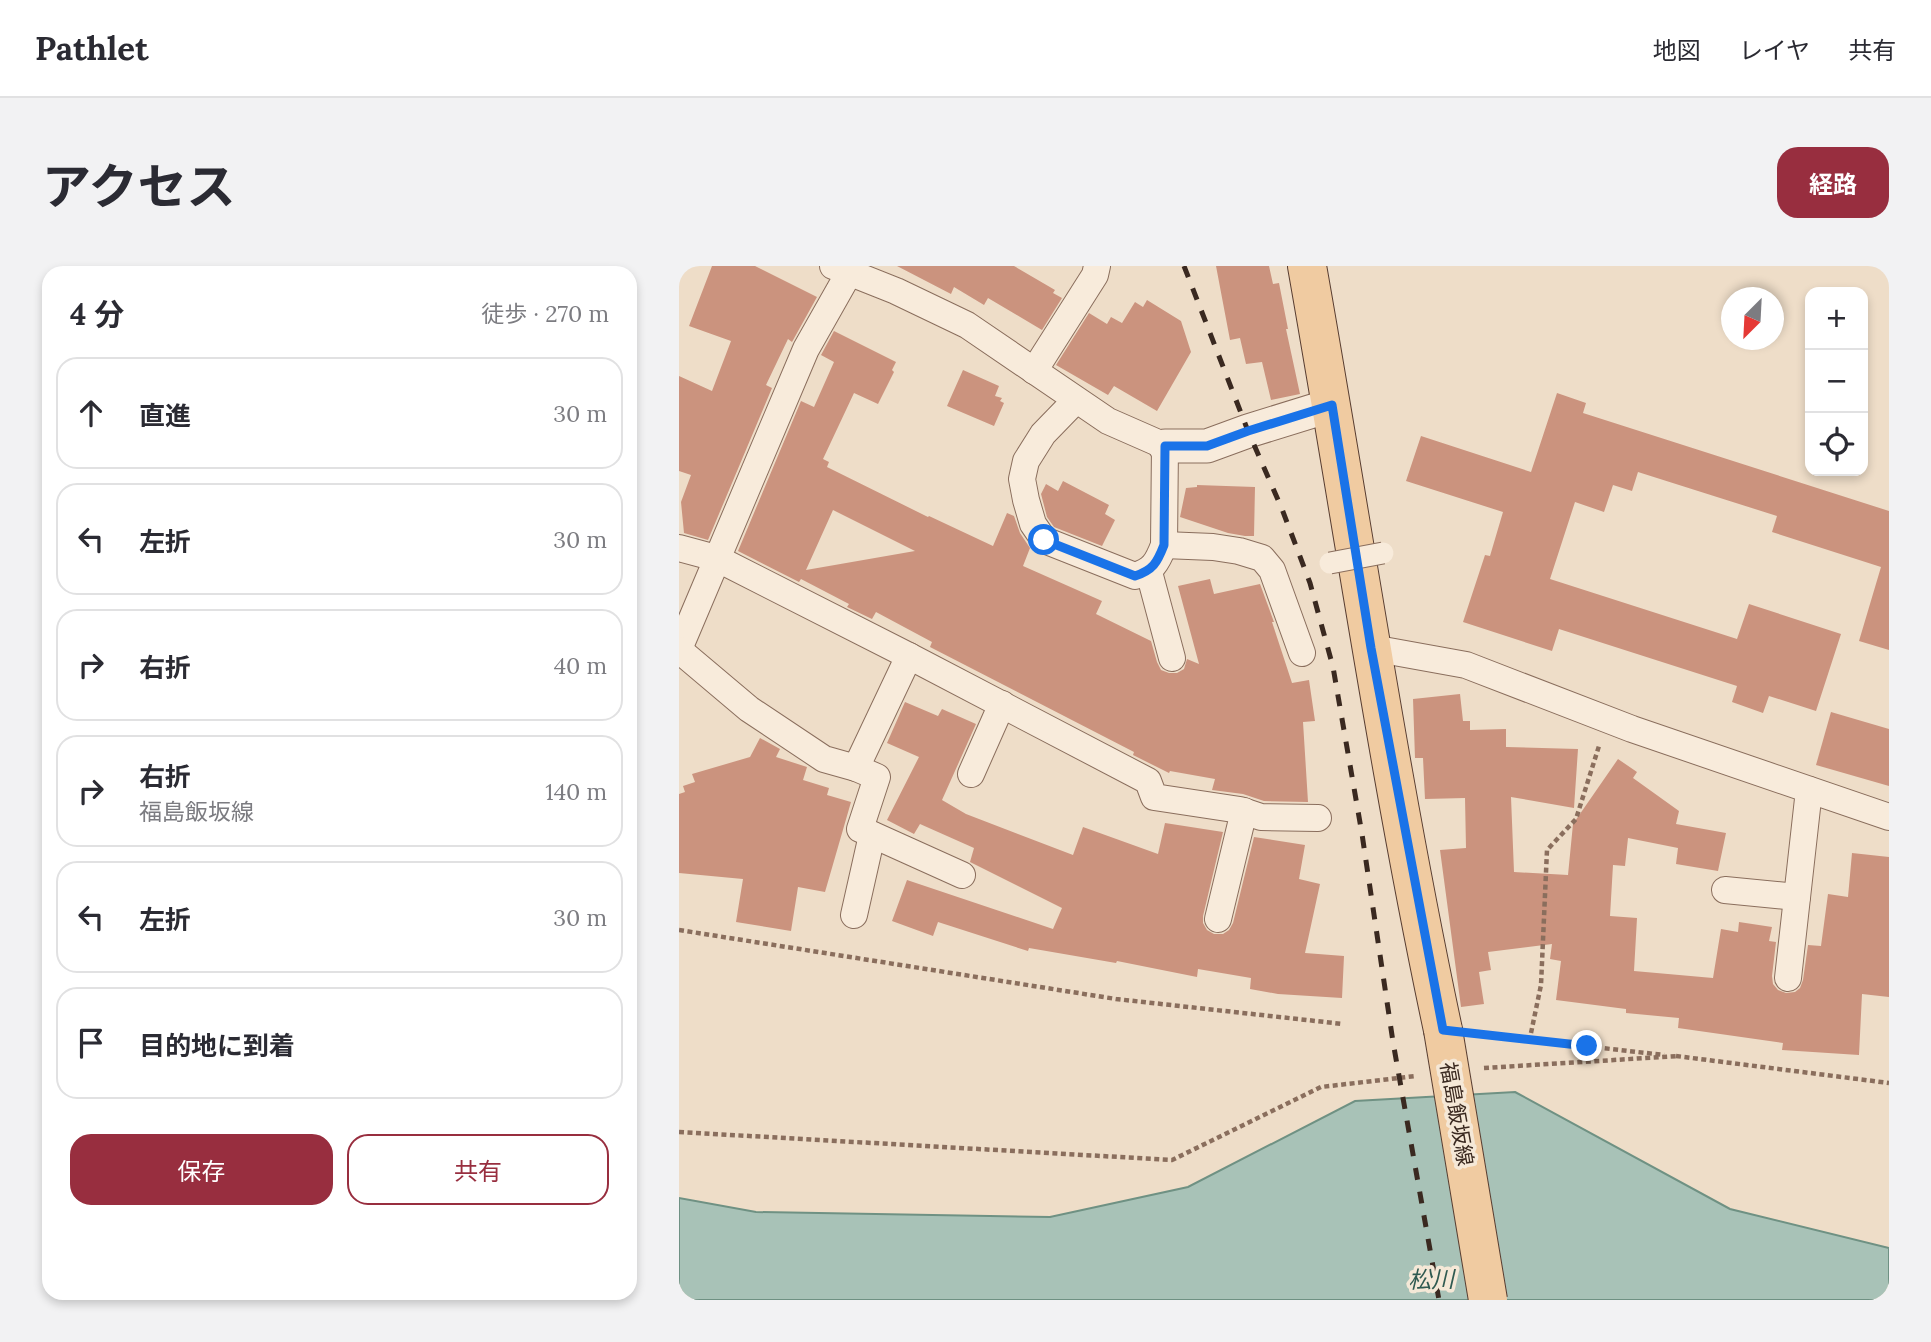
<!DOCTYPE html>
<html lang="ja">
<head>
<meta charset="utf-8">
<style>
	:root { --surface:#fff; --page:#f2f2f3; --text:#2b2b33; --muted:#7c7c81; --line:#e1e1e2; --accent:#982e3f }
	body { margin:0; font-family:Lora,"Noto Sans JP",serif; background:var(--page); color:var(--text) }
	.controls { position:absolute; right:21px; top:21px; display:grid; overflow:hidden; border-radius:14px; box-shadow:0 4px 10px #0003 }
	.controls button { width:63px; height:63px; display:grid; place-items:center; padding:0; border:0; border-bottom:2px solid var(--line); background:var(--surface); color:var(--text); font:35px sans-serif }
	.compass { position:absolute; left:1042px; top:21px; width:63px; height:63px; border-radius:50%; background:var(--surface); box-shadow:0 4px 10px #0003; rotate:204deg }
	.stop { position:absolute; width:21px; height:21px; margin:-16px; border:5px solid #1a73e8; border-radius:50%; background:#fff }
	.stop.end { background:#1a73e8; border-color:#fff; box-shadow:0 2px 7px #0008 }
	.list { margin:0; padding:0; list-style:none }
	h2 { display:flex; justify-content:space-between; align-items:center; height:91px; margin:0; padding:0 28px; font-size:30px }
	h2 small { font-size:23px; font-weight:400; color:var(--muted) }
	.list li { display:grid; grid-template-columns:46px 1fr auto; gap:21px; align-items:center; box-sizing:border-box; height:112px; margin:0 14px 14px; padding:0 14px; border:2px solid var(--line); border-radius:21px }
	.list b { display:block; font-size:26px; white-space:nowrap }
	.list p { margin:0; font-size:23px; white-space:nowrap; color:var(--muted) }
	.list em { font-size:23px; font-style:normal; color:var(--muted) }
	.actions { display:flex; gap:14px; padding:21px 28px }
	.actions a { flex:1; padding:16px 0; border:2px solid var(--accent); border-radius:21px; text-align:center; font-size:24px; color:var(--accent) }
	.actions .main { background:var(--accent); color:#fff }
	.icon { flex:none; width:38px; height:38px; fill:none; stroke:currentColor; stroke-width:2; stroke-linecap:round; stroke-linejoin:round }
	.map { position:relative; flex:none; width:1210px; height:1034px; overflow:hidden; border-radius:21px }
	header { display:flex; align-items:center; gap:42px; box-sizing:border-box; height:98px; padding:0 35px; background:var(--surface); border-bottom:2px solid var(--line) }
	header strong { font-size:33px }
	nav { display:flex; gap:38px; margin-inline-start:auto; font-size:24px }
	.intro { display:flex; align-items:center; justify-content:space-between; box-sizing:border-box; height:168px; padding:0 42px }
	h1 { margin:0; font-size:49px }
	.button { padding:18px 32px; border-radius:21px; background:var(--accent); color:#fff; font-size:24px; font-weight:700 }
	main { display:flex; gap:42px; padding:0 42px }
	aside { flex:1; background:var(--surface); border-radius:21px; box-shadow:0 4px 10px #0003 }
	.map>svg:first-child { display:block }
	.water { fill:#a8c2b7; stroke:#6f9183; stroke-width:2 }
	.building { fill:#cb937e; fill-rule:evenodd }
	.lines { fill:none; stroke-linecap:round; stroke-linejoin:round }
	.minor-casing { stroke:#8a6e5d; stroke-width:28 }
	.tertiary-casing { stroke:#8a6e5d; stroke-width:35 }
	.primary-casing { stroke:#583d31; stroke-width:40 }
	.path { stroke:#8a6e5d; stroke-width:4.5; stroke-dasharray:5 3.5; stroke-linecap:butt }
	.minor { stroke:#f8ebdb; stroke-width:26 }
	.tertiary { stroke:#f8ebdb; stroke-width:33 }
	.primary { stroke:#f0cba1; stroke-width:38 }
	.rail { stroke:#3a2920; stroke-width:5; stroke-dasharray:12 12; stroke-linecap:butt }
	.pedestrian-bridge-casing { stroke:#8a6e5d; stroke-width:23; stroke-linecap:butt }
	.primary-bridge-casing { stroke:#583d31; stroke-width:40; stroke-linecap:butt }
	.pedestrian-bridge { stroke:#f8ebdb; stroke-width:21 }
	.primary-bridge { stroke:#f0cba1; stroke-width:38 }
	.route { stroke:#1a73e8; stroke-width:9 }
	.labels { text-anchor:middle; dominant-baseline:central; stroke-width:7; stroke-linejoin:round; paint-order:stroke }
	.street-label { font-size:21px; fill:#3a2920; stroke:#f5e8d7 }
	.water-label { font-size:23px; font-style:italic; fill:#305a51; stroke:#f5e8d7 }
</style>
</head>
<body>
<header>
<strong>Pathlet</strong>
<nav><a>地図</a><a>レイヤ</a><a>共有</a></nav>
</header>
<div class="intro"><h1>アクセス</h1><a class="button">経路</a></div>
<main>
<aside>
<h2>4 分<small>徒歩 · 270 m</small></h2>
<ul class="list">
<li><svg class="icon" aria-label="ahead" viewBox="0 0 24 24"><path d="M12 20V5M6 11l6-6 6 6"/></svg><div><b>直進</b></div><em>30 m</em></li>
<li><svg class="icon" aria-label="left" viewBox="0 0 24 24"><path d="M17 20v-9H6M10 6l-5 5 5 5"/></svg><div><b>左折</b></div><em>30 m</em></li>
<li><svg class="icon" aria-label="right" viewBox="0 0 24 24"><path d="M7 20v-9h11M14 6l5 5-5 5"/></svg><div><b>右折</b></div><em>40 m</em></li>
<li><svg class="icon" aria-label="right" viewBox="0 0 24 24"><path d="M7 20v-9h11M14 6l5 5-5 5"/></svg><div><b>右折</b><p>福島飯坂線</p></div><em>140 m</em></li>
<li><svg class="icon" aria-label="left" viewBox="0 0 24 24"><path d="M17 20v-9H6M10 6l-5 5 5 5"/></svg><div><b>左折</b></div><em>30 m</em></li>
<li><svg class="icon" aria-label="arrive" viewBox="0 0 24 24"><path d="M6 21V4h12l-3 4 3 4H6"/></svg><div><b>目的地に到着</b></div></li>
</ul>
<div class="actions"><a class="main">保存</a><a>共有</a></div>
</aside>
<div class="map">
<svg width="1210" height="1034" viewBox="0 0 1210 1034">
	<rect width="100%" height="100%" fill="#eeddc8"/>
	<path class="water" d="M836,826L1051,943L1210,982V1034H0V932L77,946L371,951L509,921L676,835Z"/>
	<g class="building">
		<path d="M33,0H76L138,31L113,76L109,73L87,119L93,122L29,274L5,267L2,236L12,209L0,205V110L33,125L52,75L10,60Z"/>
		<path d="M218,0H335L376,24L374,27L383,32L363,64L309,32L305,39L275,21L272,28Z"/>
		<path d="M537,0H590L594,18L600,17L609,63H607L621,128L592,134L583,96L567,98L561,72L551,74Z"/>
		<path d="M468,34L502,55L512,86L478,145L435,120L429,129L377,99L410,47L428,58L432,51L443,57L456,36L464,41Z"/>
		<path d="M155,65L217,96L213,104L215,106L199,138L175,127L144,193L150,196L148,201L249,251L250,250L314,280L328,247L335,250L341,267L351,282L344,300L423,335L417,348L472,375L478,396L482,404L490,407H498L505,403L508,393L520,398L499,320L531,313L535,328L581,318L595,356H593L613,417L630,414L636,455L624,456L629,536L585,535L564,528L533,524L536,513L491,505L490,507L454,489L455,486L251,381L253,376L197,346L193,353L168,341L170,338L122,313L120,316L59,285L122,135L135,141L155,96L142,89ZM154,244L236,285L127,304Z"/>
		<path d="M284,104L320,120L316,130L323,132L321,135L325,137L315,160L268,140Z"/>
		<path d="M878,127L907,137L904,147L1210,245V384L1180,375L1202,301L1093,266L1098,250L959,206L953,225L934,219L925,246L896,236L871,313L1058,373L1070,338L1162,368L1137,445L1090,430L1084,447L1053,436L1058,420L880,363L873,385L784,356L806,289L811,290L824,246L727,215L742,170L852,206Z"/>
		<path d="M384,215L430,239L426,248L436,254L423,280L375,261L368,251L362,228L367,218L379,225Z"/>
		<path d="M518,219L576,221L575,270H566L549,267L501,251L507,222L518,221Z"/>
		<path d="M781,428L784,455H791V464L827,463V481L899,483L895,542L832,531L835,606L889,609L894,558L939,493L958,506L954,512L1000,545L997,558L1047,567L1039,605L997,598L999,582L949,572L946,600L934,599L931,650L958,652L955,705L1034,712L1042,663L1059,666L1060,656L1093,661L1090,675L1097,676L1093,710L1094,718L1099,724L1107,727L1116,726L1121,722L1124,714L1129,679L1142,680L1149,628L1169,631L1173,587L1210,591V731L1183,728L1180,789L1103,784L1104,777L999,762L1000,752L947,747V743L877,734L882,695L871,693L873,678L809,686L812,704L800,706L805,738L782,741L761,584L787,582L786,532L746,533L744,492H736L734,433Z"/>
		<path d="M226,436L259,450L263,443L297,458L263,534L287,548L394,589L404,561L479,588L486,557L544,566L524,650V657L528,664L535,668H544L550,664L554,657L575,571L626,579L620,613L641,618L626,687L665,690L663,732L599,728L571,723L572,712L519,703L518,711L438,695L437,697L350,682L349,685L259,656L254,670L213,655L228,614L374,663L383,642L291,596L295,582L241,558L235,568L208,554L240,491L208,477Z"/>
		<path d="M1152,446L1210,463V520L1137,499Z"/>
		<path d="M81,472L101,483L97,491L128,501L124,514L150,522L148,529L172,536L146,626L119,621L112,665L57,656L64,613L0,607V528L6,526L4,520L16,516L13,508L71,491Z"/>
	</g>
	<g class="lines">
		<g class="minor-casing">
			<g id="minor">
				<path d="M154,0L217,25L288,59L429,155L486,180L485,279C478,297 474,304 456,310L365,274L354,258L347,234L343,213L347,195L364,168L397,134"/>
				<path d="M355,105L416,9L418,0"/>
				<path d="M485,279L534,281L560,285L583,292L593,304L623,387"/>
				<path d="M0,282L37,292L230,390L469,515L475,531L561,544L582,551L639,552"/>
				<path d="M470,306L493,392"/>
				<path d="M693,382L787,399L953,463L1210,551"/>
				<path d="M0,383L127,83L170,7"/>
				<path d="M0,384L70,443L145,493L177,502L198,511L181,563L283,609"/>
				<path d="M177,502L230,390"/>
				<path d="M292,508L323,438"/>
				<path d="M1046,624L1118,631"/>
				<path d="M175,649L193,569"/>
				<path d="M539,653L565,545"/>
				<path d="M1109,712L1130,524"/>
			</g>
		</g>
		<g class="tertiary-casing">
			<path id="tertiary" d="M486,180H528L569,165L653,139"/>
		</g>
		<g class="primary-casing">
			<path id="primary" d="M628,0C673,254 710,511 764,764"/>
		</g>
		<g class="path">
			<path d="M0,664L437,733L664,758"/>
			<path d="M852,767L862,719L868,584L897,553L920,480"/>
			<path d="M799,768L985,789"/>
			<path d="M997,790L1210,817"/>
			<path d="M805,802L1000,790"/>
			<path d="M0,866L493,894L642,821L737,810"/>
		</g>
		<use href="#minor" class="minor"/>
		<use href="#tertiary" class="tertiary"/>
		<use href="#primary" class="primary"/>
		<path class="rail" d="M505,0L569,165L603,243L631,317L654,401L683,568L714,776L760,1034"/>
		<g class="pedestrian-bridge-casing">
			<path id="pedestrian-bridge" d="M651,297L704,287"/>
		</g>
		<g class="primary-bridge-casing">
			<path id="primary-bridge" d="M764,764L809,1034"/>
		</g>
		<use href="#pedestrian-bridge" class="pedestrian-bridge"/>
		<use href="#primary-bridge" class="primary-bridge"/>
	</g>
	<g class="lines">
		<path class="route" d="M365,274L456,310C474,304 478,297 485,279L486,180H528L569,165L653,139L692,382L764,764L908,780"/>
	</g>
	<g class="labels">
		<g class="street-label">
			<text transform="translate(778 848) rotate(80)">福島飯坂線</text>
		</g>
		<g class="water-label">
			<text transform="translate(752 1013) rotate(-1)">松川</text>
		</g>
	</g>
</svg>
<div class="controls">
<button>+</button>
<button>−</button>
<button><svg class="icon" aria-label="locate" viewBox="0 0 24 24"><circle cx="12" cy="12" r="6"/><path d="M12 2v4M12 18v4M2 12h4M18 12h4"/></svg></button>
</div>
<svg class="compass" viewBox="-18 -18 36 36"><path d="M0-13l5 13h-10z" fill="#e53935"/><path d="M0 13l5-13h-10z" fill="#7c7c81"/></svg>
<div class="stop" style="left:365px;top:274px"></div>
<div class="stop end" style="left:908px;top:780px"></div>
</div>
</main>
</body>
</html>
